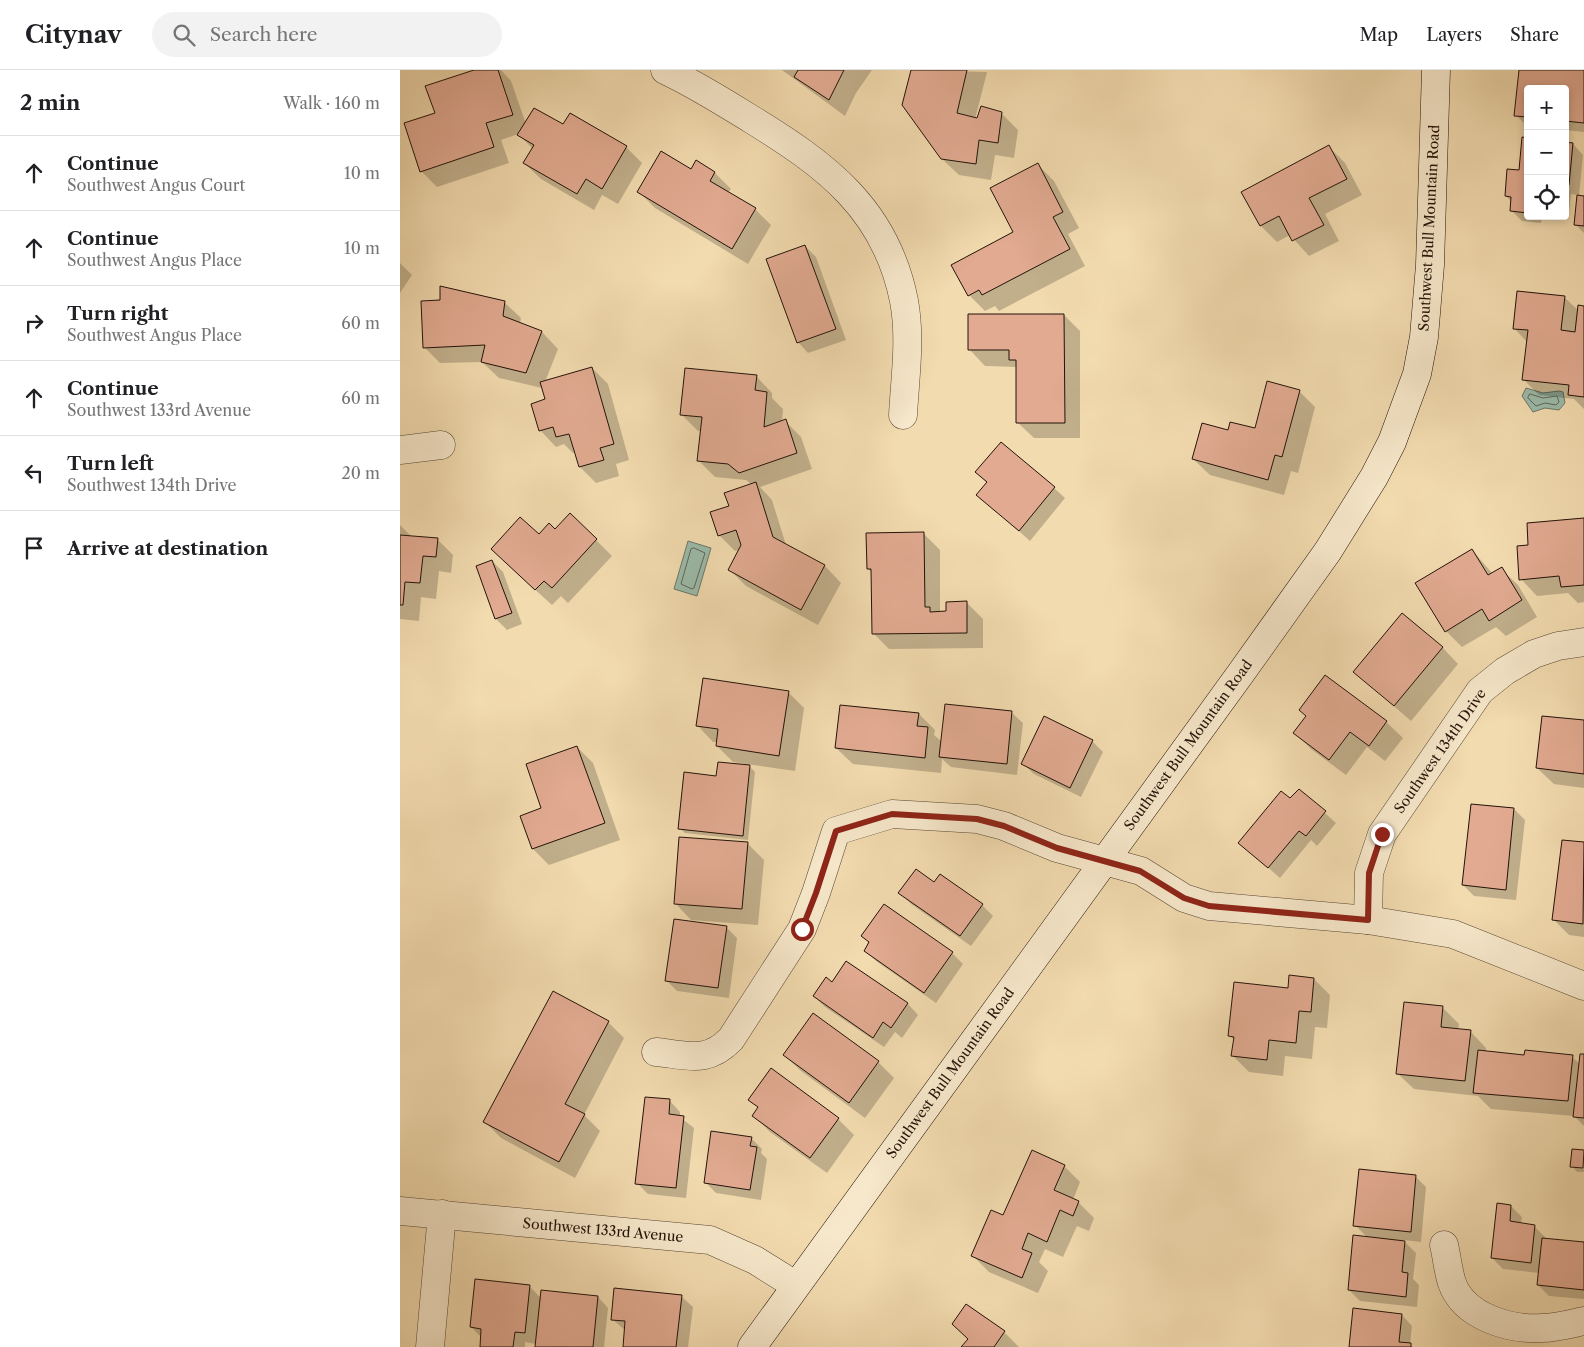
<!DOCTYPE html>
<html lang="en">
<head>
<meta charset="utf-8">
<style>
	:root { --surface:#fff; --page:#f2f2f2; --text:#202124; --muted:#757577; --line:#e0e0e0 }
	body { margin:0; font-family:"Libre Caslon Text",serif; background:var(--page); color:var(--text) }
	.controls { position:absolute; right:15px; top:15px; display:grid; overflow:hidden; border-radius:5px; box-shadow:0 2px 8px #0003 }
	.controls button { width:45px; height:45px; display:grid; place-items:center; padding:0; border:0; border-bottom:1px solid var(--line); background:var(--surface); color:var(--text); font:25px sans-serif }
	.stop { position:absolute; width:15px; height:15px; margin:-11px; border:4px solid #8f2418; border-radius:50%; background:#fff }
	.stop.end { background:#8f2418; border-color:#fff; box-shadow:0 1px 5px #0008 }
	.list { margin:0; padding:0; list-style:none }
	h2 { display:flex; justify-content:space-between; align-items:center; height:65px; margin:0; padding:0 20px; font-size:21px }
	h2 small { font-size:16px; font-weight:400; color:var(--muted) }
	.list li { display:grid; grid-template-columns:32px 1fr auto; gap:15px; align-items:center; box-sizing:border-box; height:75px; padding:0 20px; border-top:1px solid var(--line) }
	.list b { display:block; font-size:19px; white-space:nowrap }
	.list p { margin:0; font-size:16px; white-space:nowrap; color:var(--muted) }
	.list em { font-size:16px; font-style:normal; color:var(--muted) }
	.icon { flex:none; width:28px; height:28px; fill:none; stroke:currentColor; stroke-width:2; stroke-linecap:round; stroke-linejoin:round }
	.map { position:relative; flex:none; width:1184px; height:1277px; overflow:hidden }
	header { display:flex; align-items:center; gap:30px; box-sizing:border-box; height:70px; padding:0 25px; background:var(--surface); border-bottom:1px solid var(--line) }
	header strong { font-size:24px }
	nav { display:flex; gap:28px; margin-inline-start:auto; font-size:18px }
	.search { width:350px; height:45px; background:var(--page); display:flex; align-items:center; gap:12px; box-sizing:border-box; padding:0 18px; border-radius:28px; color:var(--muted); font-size:19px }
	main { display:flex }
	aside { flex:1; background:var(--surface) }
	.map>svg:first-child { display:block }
	.water { fill:#9bbbaa; stroke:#6b7769 }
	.shadow { fill:#0003 }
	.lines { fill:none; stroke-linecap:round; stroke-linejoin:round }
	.shore { stroke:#5f6659; stroke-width:1 }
	.building { fill:#e1aa91; stroke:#231208 }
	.minor-casing { stroke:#574432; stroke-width:29 }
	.secondary-casing { stroke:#231208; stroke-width:29 }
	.minor { stroke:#f7e8cb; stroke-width:28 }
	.secondary { stroke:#f7e8cb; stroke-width:28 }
	.route { stroke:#8f2418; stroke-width:6 }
	.labels { text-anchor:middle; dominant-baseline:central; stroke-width:4.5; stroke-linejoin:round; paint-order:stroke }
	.street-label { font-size:14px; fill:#231208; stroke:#f7e8cb }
</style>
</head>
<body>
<header>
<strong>Citynav</strong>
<div class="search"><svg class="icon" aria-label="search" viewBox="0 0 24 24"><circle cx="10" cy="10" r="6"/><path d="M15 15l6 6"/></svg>Search here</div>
<nav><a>Map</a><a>Layers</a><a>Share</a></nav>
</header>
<main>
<aside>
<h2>2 min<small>Walk · 160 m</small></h2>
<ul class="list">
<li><svg class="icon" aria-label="ahead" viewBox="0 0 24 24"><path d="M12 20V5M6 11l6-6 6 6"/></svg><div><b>Continue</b><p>Southwest Angus Court</p></div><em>10 m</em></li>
<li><svg class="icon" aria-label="ahead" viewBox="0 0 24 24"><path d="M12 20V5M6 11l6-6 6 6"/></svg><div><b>Continue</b><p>Southwest Angus Place</p></div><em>10 m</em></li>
<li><svg class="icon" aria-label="right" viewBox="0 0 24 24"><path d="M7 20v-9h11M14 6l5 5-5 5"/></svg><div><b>Turn right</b><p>Southwest Angus Place</p></div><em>60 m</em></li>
<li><svg class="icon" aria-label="ahead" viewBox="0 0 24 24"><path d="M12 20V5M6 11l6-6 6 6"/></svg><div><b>Continue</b><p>Southwest 133rd Avenue</p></div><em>60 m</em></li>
<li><svg class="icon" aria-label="left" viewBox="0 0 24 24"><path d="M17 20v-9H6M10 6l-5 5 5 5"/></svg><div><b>Turn left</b><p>Southwest 134th Drive</p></div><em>20 m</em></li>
<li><svg class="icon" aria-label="arrive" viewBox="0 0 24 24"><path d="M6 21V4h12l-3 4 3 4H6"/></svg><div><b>Arrive at destination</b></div></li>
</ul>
</aside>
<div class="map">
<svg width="1184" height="1277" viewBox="0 0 1184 1277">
	<rect width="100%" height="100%" fill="#f2dbaf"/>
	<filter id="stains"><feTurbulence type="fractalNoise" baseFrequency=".004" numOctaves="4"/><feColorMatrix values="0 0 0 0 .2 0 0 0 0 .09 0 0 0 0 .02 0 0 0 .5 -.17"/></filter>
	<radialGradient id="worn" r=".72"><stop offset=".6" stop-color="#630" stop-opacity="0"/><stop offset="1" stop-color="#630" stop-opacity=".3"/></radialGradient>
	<g class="water">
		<path d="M1126,318L1143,323L1159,321L1163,322L1165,333L1159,340L1145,338L1133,342L1122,326Z"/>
		<path d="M288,471L311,478L297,526L274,519Z"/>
	</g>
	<g class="shadow">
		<path d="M78,0H101L111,11L126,54L226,77L242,93L218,134L202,125L194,140L141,109L124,93L133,79L118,64L101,70L109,93L37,117L21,101L36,44Z"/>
		<path d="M382,0H472L456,23L445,46Z"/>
		<path d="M512,0L587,2L575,49L601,43L618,60L614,88L595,85L591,110L559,105L542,89Z"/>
		<path d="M1120,0H1184V62L1165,60V19H1128L1127,56L1116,45Z"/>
		<path d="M1128,69V146H1142L1141,153L1122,151L1111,140L1112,132L1106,126L1120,101Z"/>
		<path d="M1165,74H1173L1183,85L1179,126L1184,127V163L1175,154L1178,125L1171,124L1169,142H1165Z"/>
		<path d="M929,77L945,93L962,125L925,144L939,171L909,186L890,165L877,172L861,156L843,122Z"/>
		<path d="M296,92L315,103L331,119L328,123L355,139L371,155L348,194L255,138L239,122L291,100Z"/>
		<path d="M637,94L654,111L679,158L668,164L685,196L599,241L595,236L585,241L569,225L614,163Z"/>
		<path d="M405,176L416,187L446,270L408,283L398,272Z"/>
		<path d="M0,193L12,205L0,223Z"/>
		<path d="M1164,227L1179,241L1184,237V339L1174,329L1139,325L1123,309L1127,272L1114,258Z"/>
		<path d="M104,232L121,248L120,254L142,262L158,279L145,312L192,298L208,314L229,390L216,394L219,406L196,413L180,397L176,382L173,383L164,374L156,377L140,360L147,330L142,318L99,308L82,292L40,293L24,277Z"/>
		<path d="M664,245L680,261V368H634L617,352V297L585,296L569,279Z"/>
		<path d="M356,306L372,323V328L383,339L382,352L385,351L401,367L412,399L360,417L372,430L386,475L425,496L441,513L418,555L346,516L329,499L340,480L335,481L319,465L330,437L352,415L346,410L315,407L298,390L302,361H298L281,344Z"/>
		<path d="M899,321L915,337L898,403L891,401L884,425L810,405L793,389L829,362L855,359Z"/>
		<path d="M577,402L654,418L665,428L630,471L578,425L587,413Z"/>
		<path d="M1184,449V532L1178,533L1168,523L1137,526L1121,509L1130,476Z"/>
		<path d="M0,455L12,467L37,469L53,485L51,503L39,501L36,529L21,527L19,551L0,549Z"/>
		<path d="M155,461L196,470L212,486L168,533L161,526L152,535L108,495L139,466Z"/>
		<path d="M524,464L540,480V543H547L567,533L583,549V578L489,579L473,563V503L468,499Z"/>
		<path d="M1072,480L1093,504L1101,499L1118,515L1137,547L1106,566L1096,557L1062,577L1046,561Z"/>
		<path d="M92,491L103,502L122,554L107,560L96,549L77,497Z"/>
		<path d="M1042,577L1058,594L1011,651L955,602Z"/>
		<path d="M925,606L986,652L1003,668L985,691L967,677L946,705L911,679L895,663L907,647Z"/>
		<path d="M388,622L404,638L395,701L347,694L355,702L348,770L285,763L279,758L317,707L345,696L346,694L333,692L317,676V672H313L297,655Z"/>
		<path d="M612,643L623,653L617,705L551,697L542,689L541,703L453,694L436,678L519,644L535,660L534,665L542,672Z"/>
		<path d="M1184,651V718L1154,714L1137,698Z"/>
		<path d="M692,671L703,682L681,727L634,704L623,694Z"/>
		<path d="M177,677L193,693L220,770L149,795L133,779Z"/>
		<path d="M899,720L936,753L917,776L911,770L880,808L840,773Z"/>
		<path d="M1114,739L1125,750L1116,830L1074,826L1063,815Z"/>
		<path d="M1163,771L1184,774V867L1169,865L1153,849Z"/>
		<path d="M347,773L364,790L358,855L291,850L275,833Z"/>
		<path d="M535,814L582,835L593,846L571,876L511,834L500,823Z"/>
		<path d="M484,836L552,883L563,894L536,933L476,891L465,880Z"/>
		<path d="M326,857L337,868L329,928L277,921L266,910Z"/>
		<path d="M447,893L508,934L518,945L502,968L495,962L484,977L425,937L414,926L433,913Z"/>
		<path d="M914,909L930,925L927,958L915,957L912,989L885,986L883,1006L849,1002L833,986L834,970L830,966L889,919Z"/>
		<path d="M1043,938L1059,954L1058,960L1070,961L1086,978V982L1125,986L1172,987L1180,994L1184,985V1056L1174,1046L1091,1039L1078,1026L1014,1019L997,1003Z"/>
		<path d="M208,952L224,968L184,1045L200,1061L175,1108L101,1068L85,1052Z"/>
		<path d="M384,985L478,992L494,1008L465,1048L401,1001Z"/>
		<path d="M350,1030L438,1049L454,1065L427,1103L370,1062L354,1046L359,1038Z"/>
		<path d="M270,1031L280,1042V1047L294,1058L286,1128L248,1124L237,1113Z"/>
		<path d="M351,1068L362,1079L361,1083L367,1089L361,1130L316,1123L305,1112Z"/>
		<path d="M1174,1080L1184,1081V1102H1177L1172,1096Z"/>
		<path d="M664,1096L680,1112L673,1130L678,1132L694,1148L689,1161L677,1156L663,1187L645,1179L639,1192L648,1201L638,1223L589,1202L573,1186L604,1147Z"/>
		<path d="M1015,1106L1026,1117L1021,1172L1003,1170L1016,1183L1013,1209L1019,1215L1017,1237L960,1231L949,1220L968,1168L955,1155Z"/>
		<path d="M1111,1136L1122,1147L1121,1154L1134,1156L1145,1167V1169L1184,1173V1229L1149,1226L1138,1215L1139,1203L1103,1199L1092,1188Z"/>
		<path d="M129,1216L141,1228L198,1227L208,1238L204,1277H136V1274L125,1272V1277H81L82,1268L71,1257Z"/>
		<path d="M282,1227L293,1237L288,1277H224L226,1261L212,1249Z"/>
		<path d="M566,1235L604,1262L619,1277H563L569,1270Z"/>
		<path d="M1002,1245L1012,1256L1010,1274L1013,1277H951Z"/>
	</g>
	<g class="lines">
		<g class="shore">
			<path d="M1130,324L1143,328L1157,326L1159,332L1156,335L1145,333L1136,336L1128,328Z"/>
			<path d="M294,478L305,483L294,518L292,519L281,514L291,479Z"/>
		</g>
	</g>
	<g class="building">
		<path d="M74,0H98L113,45L86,53L94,77L20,102L4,53L35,43L25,16Z"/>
		<path d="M398,0H444L429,30L394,7Z"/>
		<path d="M511,0H567L557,43L577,48L581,36L602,42L598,73L579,70L576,94L541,89L502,35Z"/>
		<path d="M1119,0H1184V53L1165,51V19H1128V47L1114,46Z"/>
		<path d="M134,38L163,54L170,43L227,76L202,119L186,109L177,124L123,93L134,75L117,65Z"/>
		<path d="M1122,67L1128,68V143L1110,141L1111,127L1105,126L1107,99L1119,100Z"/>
		<path d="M1165,72L1173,73L1169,115L1165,114Z"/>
		<path d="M929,75L947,109L909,128L924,155L892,171L879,146L860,156L841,122Z"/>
		<path d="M261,81L291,99L296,90L315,102L310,111L356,138L332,179L237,122Z"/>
		<path d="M638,93L663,142L653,147L670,179L582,225L579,220L568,226L551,195L613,162L590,118Z"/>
		<path d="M1177,125L1184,126V156L1174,155Z"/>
		<path d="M405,175L436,259L397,273L366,189Z"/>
		<path d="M40,216L105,231L103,246L142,261L126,303L81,292L85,275L23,278L21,231L40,230Z"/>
		<path d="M1117,221L1165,226L1161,260L1175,262L1178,235L1184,236V327L1168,325L1169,315L1122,310L1128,260L1113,259Z"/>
		<path d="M568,244H664L665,353H616V290H609V280H568Z"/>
		<path d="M192,297L214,374L200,378L204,390L179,397L169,364L156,367L153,357L139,361L131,334L145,329L140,312Z"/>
		<path d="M285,298L357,305L355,320L367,322L364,357L386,349L397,383L339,403L328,394L297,391L302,347L280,345Z"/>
		<path d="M867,311L900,320L882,387L875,385L868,410L792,389L802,353L828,360L830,352L855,358Z"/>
		<path d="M601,372L655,417L619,461L576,425L587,412L575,402Z"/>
		<path d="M356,412L373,467L425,495L401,540L328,500L341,475L336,460L318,466L310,442L329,436L324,423Z"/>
		<path d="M170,443L197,469L152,518L144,511L135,520L91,479L120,447L139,464L149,453L155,459Z"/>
		<path d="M1184,448V515L1161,517L1159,506L1119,510L1117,476L1128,475L1127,453Z"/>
		<path d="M524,462L525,537H530V542L546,541V532L567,531V563L472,564L471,499H467L466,463Z"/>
		<path d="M0,465L38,468L36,487L23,486L20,513L5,512L3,535H0Z"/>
		<path d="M1072,479L1088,505L1102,497L1122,530L1089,551L1082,539L1045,562L1015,513Z"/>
		<path d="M92,490L112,543L95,549L76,496Z"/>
		<path d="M1002,543L1043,577L994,636L953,602Z"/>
		<path d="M925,605L987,651L969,676L950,662L929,690L893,663L906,646L899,640Z"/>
		<path d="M303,608L389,621L379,686L316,676L318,659L296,656Z"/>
		<path d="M545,634L612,641L607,694L539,687Z"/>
		<path d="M440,635L519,643L517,656L528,657L525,688L435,678Z"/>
		<path d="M644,646L693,670L670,718L621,694Z"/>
		<path d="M1142,646L1184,650V704L1136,698Z"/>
		<path d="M177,676L205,753L132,779L120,746L141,738L126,694Z"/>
		<path d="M318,692L350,695L343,766L278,759L284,702L316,706Z"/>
		<path d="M899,719L926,741L906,766L899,761L868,798L838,773L881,721L890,728Z"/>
		<path d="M1071,734L1114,738L1106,820L1062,815Z"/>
		<path d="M279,767L348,772L342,839L274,834Z"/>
		<path d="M1162,770L1184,772L1183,854L1152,850Z"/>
		<path d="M516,799L534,812L540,804L583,834L560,866L498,823Z"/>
		<path d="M484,834L553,882L524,923L464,881L469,872L461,866Z"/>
		<path d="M274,849L327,856L318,918L265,911Z"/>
		<path d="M446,891L508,933L491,958L483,952L473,968L413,926L426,907L432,912Z"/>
		<path d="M889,905L914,908L911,942L899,941L896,973L869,970L867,990L831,986L834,967L828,966L834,912L888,918Z"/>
		<path d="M153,921L209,951L165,1034L185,1044L159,1092L83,1052Z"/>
		<path d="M1004,932L1043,936L1041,957L1071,960L1065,1011L996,1004Z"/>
		<path d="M413,943L479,991L449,1033L383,985Z"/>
		<path d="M1078,980L1124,985L1125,980L1173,985L1168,1031L1073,1023Z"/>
		<path d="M1180,984H1184V1048L1173,1047Z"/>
		<path d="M371,998L439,1048L410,1088L352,1046L358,1037L348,1030Z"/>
		<path d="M245,1027L270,1029L269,1044L284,1046L276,1118L235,1114Z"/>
		<path d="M311,1061L352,1067L350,1076L357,1077L350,1120L304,1113Z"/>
		<path d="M1172,1079L1184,1080L1183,1098L1170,1097Z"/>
		<path d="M632,1080L665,1095L654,1120L679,1131L673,1146L660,1140L647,1172L628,1163L622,1179L632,1183L622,1208L571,1186L591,1140L603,1145Z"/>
		<path d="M959,1099L1016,1105L1011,1162L953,1156Z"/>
		<path d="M1097,1133L1111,1135L1110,1151L1135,1155L1131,1193L1091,1188Z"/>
		<path d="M953,1165L1005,1171L1002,1202L1008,1203L1006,1227L948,1220Z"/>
		<path d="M1142,1168L1184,1172V1220L1137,1215Z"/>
		<path d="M75,1209L130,1215L125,1263L115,1262L113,1277H80L81,1259L70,1257Z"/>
		<path d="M214,1218L282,1225L276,1277H223L225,1251L211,1250Z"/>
		<path d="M141,1220L198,1226L193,1277H135Z"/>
		<path d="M566,1234L605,1261L594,1277H561L568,1269L552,1254Z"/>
		<path d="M953,1238L1002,1244L999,1272L1011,1273V1277H949Z"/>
	</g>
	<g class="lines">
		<g class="minor-casing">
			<g id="minor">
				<path d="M265,0C295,14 322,31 351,49C426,95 486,139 504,231C511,268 505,308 503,345"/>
				<path d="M0,380L41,375"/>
				<path d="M968,850L969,803L982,764L1080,621L1105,601L1134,584L1158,576L1184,572"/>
				<path d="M256,982C288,985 307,994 331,969L402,859L416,823L436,761L492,744L577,749L604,756L657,778L741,801L784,828L809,836L968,850L1053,864L1184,916"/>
				<path d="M0,1141L310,1170L355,1190L395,1215"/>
				<path d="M1044,1175C1047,1187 1048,1201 1052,1213C1064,1247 1110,1260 1142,1258C1156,1258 1170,1254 1184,1251"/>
				<path d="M30,1277L42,1144"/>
			</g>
		</g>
		<g class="secondary-casing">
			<path id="secondary" d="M352,1277L841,603L928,481L974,407L992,372L1017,304L1024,267L1030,195L1036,0"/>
		</g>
		<use href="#minor" class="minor"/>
		<use href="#secondary" class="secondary"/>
	</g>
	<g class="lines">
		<path class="route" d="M402,859L416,823L436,761L492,744L577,749L604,756L657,778L740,801L784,828L809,836L968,850L969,803L982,764"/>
	</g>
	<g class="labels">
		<g class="street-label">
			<text transform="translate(1029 158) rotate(-87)">Southwest Bull Mountain Road</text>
			<text transform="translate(788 675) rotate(-54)">Southwest Bull Mountain Road</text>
			<text transform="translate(1040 681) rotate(-55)">Southwest 134th Drive</text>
			<text transform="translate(550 1003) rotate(-54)">Southwest Bull Mountain Road</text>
			<text transform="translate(203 1160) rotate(5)">Southwest 133rd Avenue</text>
		</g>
	</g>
	<rect width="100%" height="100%" filter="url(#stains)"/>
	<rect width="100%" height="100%" fill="url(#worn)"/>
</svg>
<div class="controls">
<button>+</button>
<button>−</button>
<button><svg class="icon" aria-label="locate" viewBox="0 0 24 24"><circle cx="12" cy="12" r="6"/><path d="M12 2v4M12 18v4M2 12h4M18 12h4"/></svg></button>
</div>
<div class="stop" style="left:402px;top:859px"></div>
<div class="stop end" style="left:982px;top:764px"></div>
</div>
</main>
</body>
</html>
